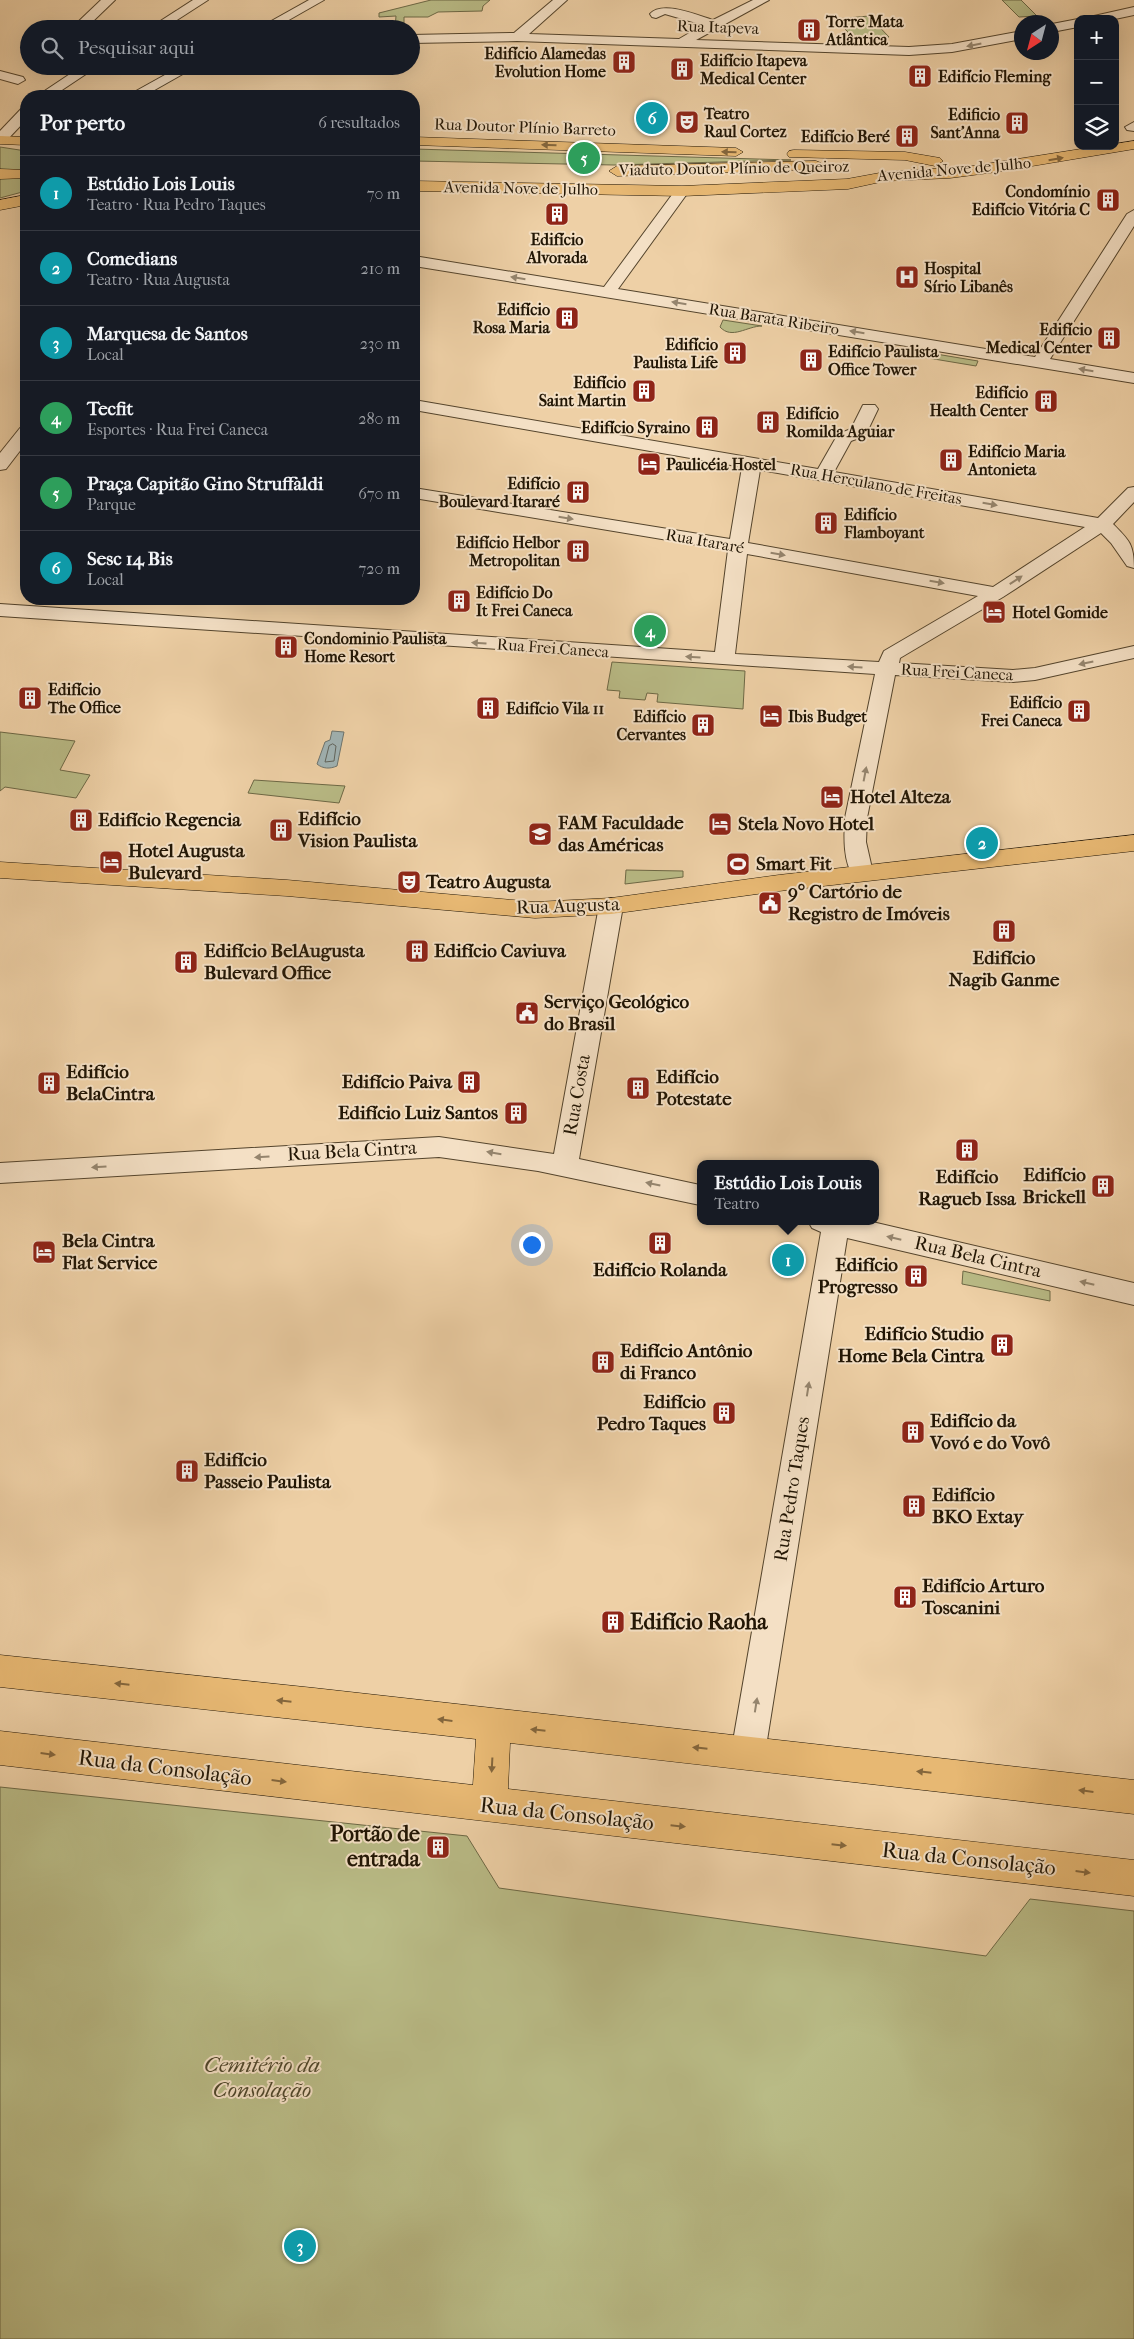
<!DOCTYPE html>
<html lang="pt">
<head>
<meta charset="utf-8">
<style>
	:root { --surface:#171b24; --page:#242831; --text:#f1f3f6; --muted:#9ea1a6; --line:#363941; --accent:#1a73e8 }
	body { margin:0; font-family:"IM FELL French Canon",serif; background:var(--page); color:var(--text) }
	.controls { position:absolute; right:15px; top:15px; display:grid; overflow:hidden; border-radius:10px; box-shadow:0 5px 20px #0002 }
	.controls button { width:45px; height:45px; display:grid; place-items:center; padding:0; border:0; border-bottom:1px solid var(--line); background:var(--surface); color:var(--text); font:25px sans-serif }
	.compass { position:absolute; left:1014px; top:15px; width:45px; height:45px; border-radius:50%; background:var(--surface); box-shadow:0 5px 20px #0002; rotate:216deg }
	.you { position:absolute; left:531px; top:1244px; width:18px; height:18px; margin:-12px; border:4px solid #fff; border-radius:50%; background:#1a73e8; box-shadow:0 0 0 8px #1a73e833 }
	.badge { display:grid; place-items:center; width:32px; height:32px; border-radius:50%; background:var(--accent); color:#fff; font-size:16px; font-weight:700 }
	.pin { position:absolute; translate:-50% -50%; border:2px solid #fff; box-shadow:0 1px 5px #0006 }
	.popup { position:absolute; left:697px; top:1160px; width:182px; height:65px; box-sizing:border-box; display:grid; place-content:center; border-radius:10px; background:var(--surface); filter:drop-shadow(0 1px 4px #0005); font-size:16px; white-space:nowrap; color:var(--muted) }
	.popup b { font-size:19px; color:var(--text) }
	.popup::after { content:''; position:absolute; left:50%; top:100%; margin-left:-10px; border:10px solid transparent; border-top-color:var(--surface) }
	.list { margin:0; padding:0; list-style:none }
	h2 { display:flex; justify-content:space-between; align-items:center; height:65px; margin:0; padding:0 20px; font-size:21px }
	h2 small { font-size:16px; font-weight:400; color:var(--muted) }
	.list li { display:grid; grid-template-columns:32px 1fr auto; gap:15px; align-items:center; box-sizing:border-box; height:75px; padding:0 20px; border-top:1px solid var(--line) }
	.list b { display:block; font-size:19px; white-space:nowrap }
	.list p { margin:0; font-size:16px; white-space:nowrap; color:var(--muted) }
	.list em { font-size:16px; font-style:normal; color:var(--muted) }
	.icon { flex:none; width:28px; height:28px; fill:none; stroke:currentColor; stroke-width:2; stroke-linecap:round; stroke-linejoin:round }
	.map { position:relative; flex:none; width:1134px; height:2339px; overflow:hidden }
	.search { position:absolute; background:var(--surface); box-shadow:0 5px 20px #0002; left:20px; top:20px; width:400px; height:55px; display:flex; align-items:center; gap:12px; box-sizing:border-box; padding:0 18px; border-radius:28px; color:var(--muted); font-size:19px }
	.panel { position:absolute; background:var(--surface); box-shadow:0 5px 20px #0002; left:20px; top:90px; width:400px; height:515px; border-radius:20px }
	.map>svg:first-child { display:block }
	.green { fill:#b9bb86; stroke:#6d6845 }
	.water { fill:#a0b3b4; stroke:#6d746e }
	.lines { fill:none; stroke-linecap:round; stroke-linejoin:round }
	.shore { stroke:#60645c; stroke-width:1 }
	.minor-casing { stroke:#54442c; stroke-width:2 }
	.major-casing { stroke:#211504; stroke-width:1 }
	.minor { fill:#f4e0c5; fill-rule:evenodd }
	.major { fill:#e7b873; fill-rule:evenodd }
	.oneway { fill:#95856e }
	.oneway2 { fill:#84663c }
	.labels { text-anchor:middle; dominant-baseline:central; stroke-width:4; stroke-linejoin:round; paint-order:stroke }
	.far-poi-label { font-size:16px; font-weight:bold; fill:#211504; stroke:#f4e0c5; text-anchor:start }
	.far-street-label { font-size:16px; fill:#211504; stroke:#f4e0c5 }
	.poi-label { font-size:19px; font-weight:bold; fill:#211504; stroke:#f4e0c5; text-anchor:start }
	.street-label { font-size:19px; fill:#211504; stroke:#f4e0c5 }
	.near-poi-label { font-size:22px; font-weight:bold; fill:#211504; stroke:#f4e0c5; text-anchor:start }
	.near-street-label { font-size:22px; fill:#211504; stroke:#f4e0c5 }
	.near-park-label { font-size:22px; font-style:italic; fill:#4f472b; stroke:#f4e0c5 }
</style>
</head>
<body>
<div class="map">
<svg width="1134" height="2339" viewBox="0 0 1134 2339">
	<rect width="100%" height="100%" fill="#eed0a6"/>
	<filter id="stains"><feTurbulence type="fractalNoise" baseFrequency=".004" numOctaves="4"/><feColorMatrix values="0 0 0 0 .2 0 0 0 0 .09 0 0 0 0 .02 0 0 0 .5 -.17"/></filter>
	<radialGradient id="worn" r=".72"><stop offset=".6" stop-color="#630" stop-opacity="0"/><stop offset="1" stop-color="#630" stop-opacity=".3"/></radialGradient>
	<g class="green">
		<path d="M431,0H490L483,6L482,11L438,12L428,17H404V29H395L396,16L379,17V13Z"/>
		<path d="M1002,0H1021L1037,16L1019,17Z"/>
		<path d="M869,16L889,37L855,40L836,19Z"/>
		<path d="M0,147L26,151V191L0,198Z"/>
		<path d="M414,149L791,160L614,165L414,161Z"/>
		<path d="M723,320L762,326C747,326 732,340 720,327Z"/>
		<path d="M888,346L978,361L976,366L886,351Z"/>
		<path d="M612,662L745,671L743,709L657,702L658,694L647,693L645,700L619,698L620,691L607,690Z"/>
		<path d="M0,732L75,741L60,770L90,775L76,798L5,787L0,791Z"/>
		<path d="M254,780L345,786L339,803L248,793Z"/>
		<path d="M626,870L683,871V877L625,884Z"/>
		<path d="M963,1271L1050,1291V1301L962,1284Z"/>
		<path d="M0,1787L467,1836L499,1888L986,1956L1030,1899L1134,1911V2339H0Z"/>
	</g>
	<path class="water" d="M332,731L344,732L337,766C330,769 323,769 317,764L325,742L330,740Z"/>
	<g class="lines">
		<path class="shore" d="M333,744L336,746L334,761L325,762L329,746Z"/>
		<g class="minor-casing">
			<g id="minor">
				<path d="M101,0H115L87,27H79L77,24L79,21Z"/>
				<path d="M193,0H208L163,29H148Z"/>
				<path d="M309,0H324L273,29H257Z"/>
				<path d="M553,0H567L529,34L679,39L703,25L665,14L656,18L652,17L650,14C662,0 697,15 713,20L753,0H769L696,40L909,47L952,44L1022,31V39L952,52L909,55L517,41L411,43V35L514,33Z"/>
				<path d="M1134,7V15L1115,19H1092L1094,16Z"/>
				<path d="M1078,19V27L1052,32V24Z"/>
				<path d="M82,66H98L53,96H37Z"/>
				<path d="M181,66H197L144,96H127Z"/>
				<path d="M0,71L23,77L25,80L18,84L0,79Z"/>
				<path d="M26,108V120L5,142L0,143V131L21,109Z"/>
				<path d="M1134,122V131L1127,130L1125,127Z"/>
				<path d="M682,187L689,191L618,289L1035,357L1127,214L1134,210V226L1050,359L1134,373V383L414,266V256L604,287L677,188Z"/>
				<path d="M414,400L818,469L838,434L851,429L863,405H875L878,409L867,432L864,436L851,441L834,472L1098,518L1128,488L1134,487V502L1113,524C1129,540 1134,544 1134,568L1127,566L1111,543L1101,533L1003,597L900,658L899,663L1013,670L1035,668L1134,646V658L1035,680L1013,682L895,675L867,818L866,842L873,873L870,878L862,881L854,878C843,861 844,838 845,818L875,674L0,616V604L715,652L728,550L414,498V488L730,539L742,467L414,410ZM760,470L1085,527L993,587L748,543ZM747,554L978,596L884,651L879,662L735,654Z"/>
				<path d="M26,427V443L6,469L0,470V453L20,428Z"/>
				<path d="M611,898L619,900L623,906L579,1159L700,1185V1205L538,1171L439,1157L0,1183V1163L439,1137L554,1154L599,906L603,900Z"/>
				<path d="M808,1221H868L1134,1283V1305L847,1238L765,1753L760,1764L748,1769L736,1764L731,1753L821,1232L812,1228Z"/>
			</g>
		</g>
		<g class="major-casing">
			<g id="major">
				<path d="M0,136L26,137V145L0,144Z"/>
				<path d="M414,137L736,148L743,152L736,156L414,145Z"/>
				<path d="M1134,141V149L996,172L950,178L885,181L848,189L682,196L414,191V181L682,186L847,179L885,172L973,166L1100,146H1115V144Z"/>
				<path d="M794,150L905,152L940,158L943,161L935,166L905,160L789,157L787,154L789,151Z"/>
				<path d="M816,161L821,163L824,166L821,169L617,176L609,171L617,166Z"/>
				<path d="M0,169L26,170V178L0,179Z"/>
				<path d="M26,195V205L0,210V200Z"/>
				<path d="M1134,835V851L779,891L611,914L535,918L287,896L0,878V862L287,880L535,902L611,898L779,875Z"/>
				<path d="M0,1655L314,1688L1134,1780V1814L510,1743L508,1789L1134,1860V1896L0,1765V1731L473,1785L476,1739L0,1687Z"/>
			</g>
		</g>
		<use href="#minor" class="minor"/>
		<use href="#major" class="major"/>
	</g>
	<defs><path id="oneway-solid" d="M-6-.8H1V-3.2L6.5 0L1 3.2V.8H-6Z" transform="scale(1.25)"/></defs>
	<g class="oneway">
		<use href="#oneway-solid" transform="translate(974 45) rotate(169)"/>
		<use href="#oneway-solid" transform="translate(518 278) rotate(-171)"/>
		<use href="#oneway-solid" transform="translate(679 303) rotate(-171)"/>
		<use href="#oneway-solid" transform="translate(857 332) rotate(-171)"/>
		<use href="#oneway-solid" transform="translate(1086 370) rotate(-170)"/>
		<use href="#oneway-solid" transform="translate(990 504) rotate(10)"/>
		<use href="#oneway-solid" transform="translate(566 518) rotate(9)"/>
		<use href="#oneway-solid" transform="translate(778 554) rotate(10)"/>
		<use href="#oneway-solid" transform="translate(1016 580) rotate(-33)"/>
		<use href="#oneway-solid" transform="translate(937 582) rotate(10)"/>
		<use href="#oneway-solid" transform="translate(479 643) rotate(-176)"/>
		<use href="#oneway-solid" transform="translate(693 657) rotate(-176)"/>
		<use href="#oneway-solid" transform="translate(1086 663) rotate(168)"/>
		<use href="#oneway-solid" transform="translate(855 667) rotate(-177)"/>
		<use href="#oneway-solid" transform="translate(865 774) rotate(-79)"/>
		<use href="#oneway-solid" transform="translate(494 1153) rotate(-170)"/>
		<use href="#oneway-solid" transform="translate(262 1157) rotate(176)"/>
		<use href="#oneway-solid" transform="translate(99 1167) rotate(176)"/>
		<use href="#oneway-solid" transform="translate(653 1184) rotate(-168)"/>
		<use href="#oneway-solid" transform="translate(894 1238) rotate(-167)"/>
		<use href="#oneway-solid" transform="translate(1087 1283) rotate(-167)"/>
		<use href="#oneway-solid" transform="translate(808 1389) rotate(-81)"/>
		<use href="#oneway-solid" transform="translate(756 1705) rotate(-81)"/>
	</g>
	<g class="oneway2">
		<use href="#oneway-solid" transform="translate(549 145) rotate(-178)"/>
		<use href="#oneway-solid" transform="translate(729 152) rotate(-178)"/>
		<use href="#oneway-solid" transform="translate(1056 159) rotate(-10)"/>
		<use href="#oneway-solid" transform="translate(122 1684) rotate(-174)"/>
		<use href="#oneway-solid" transform="translate(284 1701) rotate(-174)"/>
		<use href="#oneway-solid" transform="translate(445 1720) rotate(-173)"/>
		<use href="#oneway-solid" transform="translate(538 1730) rotate(-174)"/>
		<use href="#oneway-solid" transform="translate(700 1748) rotate(-174)"/>
		<use href="#oneway-solid" transform="translate(48 1754) rotate(7)"/>
		<use href="#oneway-solid" transform="translate(492 1765) rotate(93)"/>
		<use href="#oneway-solid" transform="translate(924 1772) rotate(-174)"/>
		<use href="#oneway-solid" transform="translate(279 1781) rotate(7)"/>
		<use href="#oneway-solid" transform="translate(1086 1791) rotate(-173)"/>
		<use href="#oneway-solid" transform="translate(678 1826) rotate(6)"/>
		<use href="#oneway-solid" transform="translate(839 1845) rotate(6)"/>
		<use href="#oneway-solid" transform="translate(1083 1872) rotate(7)"/>
	</g>
	<defs>
		<g id="building-square" transform="scale(1.25)"><rect x="-9" y="-9" width="18" height="18" rx="4" fill="#8f2418" stroke="#f4e0c5"/><path d="M-4-6H4V6H1V3H-1V6H-4ZM-2.5-4.3h1.7v1.8h-1.7ZM.8-4.3h1.7v1.8H.8ZM-2.5-1h1.7V.8h-1.7ZM.8-1h1.7V.8H.8Z" fill="#fff"/></g>
		<g id="theatre-square" transform="scale(1.25)"><rect x="-9" y="-9" width="18" height="18" rx="4" fill="#8f2418" stroke="#f4e0c5"/><path d="M-5-5.5Q0-4 5-5.5V0Q5 5 0 6Q-5 5-5 0ZM-3.3-2.5H-1v1.5H-3.3ZM1-2.5H3.3v1.5H1ZM-2.8 1Q0 5.5 2.8 1Z" fill="#fff"/></g>
		<g id="hospital-square" transform="scale(1.25)"><rect x="-9" y="-9" width="18" height="18" rx="4" fill="#8f2418" stroke="#f4e0c5"/><path d="M-5-5h3v3.5h4V-5h3V5h-3V1.5h-4V5h-3Z" fill="#fff"/></g>
		<g id="hotel-square" transform="scale(1.25)"><rect x="-9" y="-9" width="18" height="18" rx="4" fill="#8f2418" stroke="#f4e0c5"/><path d="M-6-4.5h1.5V1H6V5H4.5V3h-9V5H-6ZM-4 0a1.8 1.8 0 1 1 3.6 0ZM.5 0V-2.5h3Q6-2.5 6 0Z" fill="#fff"/></g>
		<g id="school-square" transform="scale(1.25)"><rect x="-9" y="-9" width="18" height="18" rx="4" fill="#8f2418" stroke="#f4e0c5"/><path d="M0-5L7-2L0 1L-7-2ZM-4 1L0 2.5L4 1V4Q0 6-4 4Z" fill="#fff"/></g>
		<g id="stadium-square" transform="scale(1.25)"><rect x="-9" y="-9" width="18" height="18" rx="4" fill="#8f2418" stroke="#f4e0c5"/><path d="M0-5a6.5 5 0 1 0 0 10a6.5 5 0 1 0 0-10ZM-3.5-1.8h7v3.6h-7Z" fill="#fff"/></g>
		<g id="civic-square" transform="scale(1.25)"><rect x="-9" y="-9" width="18" height="18" rx="4" fill="#8f2418" stroke="#f4e0c5"/><path d="M-.6-6.5H3V-4.5H.6V-3L4-1V1h2V6H-6V1h2V-1L-.6-3ZM-1.2 2.5V6h2.4V2.5Z" fill="#fff"/></g>
	</defs>
	<g fill-rule="evenodd">
		<use href="#building-square" x="809" y="30"/>
		<use href="#building-square" x="624" y="62"/>
		<use href="#building-square" x="682" y="69"/>
		<use href="#building-square" x="920" y="76"/>
		<use href="#theatre-square" x="687" y="122"/>
		<use href="#building-square" x="1017" y="123"/>
		<use href="#building-square" x="907" y="136"/>
		<use href="#building-square" x="1108" y="200"/>
		<use href="#building-square" x="557" y="214"/>
		<use href="#hospital-square" x="907" y="277"/>
		<use href="#building-square" x="567" y="318"/>
		<use href="#building-square" x="1109" y="338"/>
		<use href="#building-square" x="735" y="353"/>
		<use href="#building-square" x="811" y="360"/>
		<use href="#building-square" x="644" y="391"/>
		<use href="#building-square" x="1046" y="401"/>
		<use href="#building-square" x="768" y="422"/>
		<use href="#building-square" x="707" y="427"/>
		<use href="#building-square" x="951" y="460"/>
		<use href="#hotel-square" x="649" y="464"/>
		<use href="#building-square" x="578" y="492"/>
		<use href="#building-square" x="826" y="523"/>
		<use href="#building-square" x="578" y="551"/>
		<use href="#building-square" x="459" y="601"/>
		<use href="#hotel-square" x="994" y="612"/>
		<use href="#building-square" x="286" y="647"/>
		<use href="#building-square" x="30" y="698"/>
		<use href="#building-square" x="488" y="708"/>
		<use href="#building-square" x="1079" y="711"/>
		<use href="#hotel-square" x="771" y="716"/>
		<use href="#building-square" x="703" y="725"/>
		<use href="#hotel-square" x="832" y="797"/>
		<use href="#building-square" x="81" y="820"/>
		<use href="#hotel-square" x="720" y="824"/>
		<use href="#building-square" x="281" y="830"/>
		<use href="#school-square" x="540" y="834"/>
		<use href="#hotel-square" x="111" y="862"/>
		<use href="#stadium-square" x="738" y="864"/>
		<use href="#theatre-square" x="409" y="882"/>
		<use href="#civic-square" x="770" y="903"/>
		<use href="#building-square" x="1004" y="931"/>
		<use href="#building-square" x="417" y="951"/>
		<use href="#building-square" x="186" y="962"/>
		<use href="#civic-square" x="527" y="1013"/>
		<use href="#building-square" x="469" y="1082"/>
		<use href="#building-square" x="49" y="1083"/>
		<use href="#building-square" x="638" y="1088"/>
		<use href="#building-square" x="516" y="1113"/>
		<use href="#building-square" x="967" y="1150"/>
		<use href="#building-square" x="1103" y="1186"/>
		<use href="#building-square" x="660" y="1243"/>
		<use href="#hotel-square" x="44" y="1252"/>
		<use href="#building-square" x="916" y="1276"/>
		<use href="#building-square" x="1002" y="1345"/>
		<use href="#building-square" x="603" y="1362"/>
		<use href="#building-square" x="724" y="1413"/>
		<use href="#building-square" x="913" y="1432"/>
		<use href="#building-square" x="187" y="1471"/>
		<use href="#building-square" x="914" y="1506"/>
		<use href="#building-square" x="905" y="1597"/>
		<use href="#building-square" x="613" y="1622"/>
		<use href="#building-square" x="438" y="1847"/>
	</g>
	<g class="labels">
		<g class="far-poi-label">
			<text x="826" y="21">Torre Mata<tspan x="826" dy="18">Atlântica</tspan></text>
			<text x="606" y="53" text-anchor="end">Edifício Alamedas<tspan x="606" dy="18">Evolution Home</tspan></text>
			<text x="700" y="60">Edifício Itapeva<tspan x="700" dy="18">Medical Center</tspan></text>
			<text x="938" y="76">Edifício Fleming</text>
			<text x="704" y="113">Teatro<tspan x="704" dy="18">Raul Cortez</tspan></text>
			<text x="1000" y="114" text-anchor="end">Edificio<tspan x="1000" dy="18">Sant'Anna</tspan></text>
			<text x="890" y="136" text-anchor="end">Edifício Beré</text>
			<text x="1090" y="191" text-anchor="end">Condomínio<tspan x="1090" dy="18">Edifício Vitória C</tspan></text>
			<text x="557" y="239" text-anchor="middle">Edifício<tspan x="557" dy="18">Alvorada</tspan></text>
			<text x="924" y="268">Hospital<tspan x="924" dy="18">Sírio Libanês</tspan></text>
			<text x="550" y="309" text-anchor="end">Edifício<tspan x="550" dy="18">Rosa Maria</tspan></text>
			<text x="1092" y="329" text-anchor="end">Edifício<tspan x="1092" dy="18">Medical Center</tspan></text>
			<text x="718" y="344" text-anchor="end">Edifício<tspan x="718" dy="18">Paulista Life</tspan></text>
			<text x="828" y="351">Edifício Paulista<tspan x="828" dy="18">Office Tower</tspan></text>
			<text x="626" y="382" text-anchor="end">Edifício<tspan x="626" dy="18">Saint Martin</tspan></text>
			<text x="1028" y="392" text-anchor="end">Edifício<tspan x="1028" dy="18">Health Center</tspan></text>
			<text x="786" y="413">Edifício<tspan x="786" dy="18">Romilda Aguiar</tspan></text>
			<text x="690" y="427" text-anchor="end">Edifício Syraino</text>
			<text x="968" y="451">Edifício Maria<tspan x="968" dy="18">Antonieta</tspan></text>
			<text x="666" y="464">Paulicéia Hostel</text>
			<text x="560" y="483" text-anchor="end">Edifício<tspan x="560" dy="18">Boulevard Itararé</tspan></text>
			<text x="844" y="514">Edifício<tspan x="844" dy="18">Flamboyant</tspan></text>
			<text x="560" y="542" text-anchor="end">Edifício Helbor<tspan x="560" dy="18">Metropolitan</tspan></text>
			<text x="476" y="592">Edifício Do<tspan x="476" dy="18">It Frei Caneca</tspan></text>
			<text x="1012" y="612">Hotel Gomide</text>
			<text x="304" y="638">Condominio Paulista<tspan x="304" dy="18">Home Resort</tspan></text>
			<text x="48" y="689">Edifício<tspan x="48" dy="18">The Office</tspan></text>
			<text x="1062" y="702" text-anchor="end">Edifício<tspan x="1062" dy="18">Frei Caneca</tspan></text>
			<text x="506" y="708">Edifício Vila 11</text>
			<text x="686" y="716" text-anchor="end">Edifício<tspan x="686" dy="18">Cervantes</tspan></text>
			<text x="788" y="716">Ibis Budget</text>
		</g>
		<g class="far-street-label">
			<text transform="translate(718 27) rotate(2)">Rua Itapeva</text>
			<text transform="translate(525 127) rotate(2)">Rua Doutor Plínio Barreto</text>
			<text transform="translate(734 168) rotate(-1)">Viaduto Doutor Plínio de Queiroz</text>
			<text transform="translate(954 169) rotate(-5)">Avenida Nove de Julho</text>
			<text transform="translate(521 188) rotate(1)">Avenida Nove de Julho</text>
			<text transform="translate(774 319) rotate(9)">Rua Barata Ribeiro</text>
			<text transform="translate(876 484) rotate(10)">Rua Herculano de Freitas</text>
			<text transform="translate(705 541) rotate(10)">Rua Itararé</text>
			<text transform="translate(553 648) rotate(4)">Rua Frei Caneca</text>
			<text transform="translate(957 672) rotate(3)">Rua Frei Caneca</text>
		</g>
		<g class="poi-label">
			<text x="850" y="797">Hotel Alteza</text>
			<text x="298" y="819">Edifício<tspan x="298" dy="22">Vision Paulista</tspan></text>
			<text x="98" y="820">Edifício Regencia</text>
			<text x="558" y="823">FAM Faculdade<tspan x="558" dy="22">das Américas</tspan></text>
			<text x="738" y="824">Stela Novo Hotel</text>
			<text x="128" y="851">Hotel Augusta<tspan x="128" dy="22">Bulevard</tspan></text>
			<text x="756" y="864">Smart Fit</text>
			<text x="426" y="882">Teatro Augusta</text>
			<text x="788" y="892">9° Cartório de<tspan x="788" dy="22">Registro de Imóveis</tspan></text>
			<text x="204" y="951">Edifício BelAugusta<tspan x="204" dy="22">Bulevard Office</tspan></text>
			<text x="434" y="951">Edifício Caviuva</text>
			<text x="1004" y="958" text-anchor="middle">Edifício<tspan x="1004" dy="22">Nagib Ganme</tspan></text>
			<text x="544" y="1002">Serviço Geológico<tspan x="544" dy="22">do Brasil</tspan></text>
			<text x="66" y="1072">Edifício<tspan x="66" dy="22">BelaCintra</tspan></text>
			<text x="656" y="1077">Edifício<tspan x="656" dy="22">Potestate</tspan></text>
			<text x="452" y="1082" text-anchor="end">Edifício Paiva</text>
			<text x="498" y="1113" text-anchor="end">Edifício Luiz Santos</text>
			<text x="1086" y="1175" text-anchor="end">Edifício<tspan x="1086" dy="22">Brickell</tspan></text>
			<text x="967" y="1177" text-anchor="middle">Edifício<tspan x="967" dy="22">Ragueb Issa</tspan></text>
			<text x="62" y="1241">Bela Cintra<tspan x="62" dy="22">Flat Service</tspan></text>
			<text x="898" y="1265" text-anchor="end">Edifício<tspan x="898" dy="22">Progresso</tspan></text>
			<text x="660" y="1270" text-anchor="middle">Edifício Rolanda</text>
			<text x="984" y="1334" text-anchor="end">Edifício Studio<tspan x="984" dy="22">Home Bela Cintra</tspan></text>
			<text x="620" y="1351">Edifício Antônio<tspan x="620" dy="22">di Franco</tspan></text>
			<text x="706" y="1402" text-anchor="end">Edifício<tspan x="706" dy="22">Pedro Taques</tspan></text>
			<text x="930" y="1421">Edifício da<tspan x="930" dy="22">Vovó e do Vovô</tspan></text>
			<text x="204" y="1460">Edifício<tspan x="204" dy="22">Passeio Paulista</tspan></text>
			<text x="932" y="1495">Edifício<tspan x="932" dy="22">BKO Extay</tspan></text>
			<text x="922" y="1586">Edifício Arturo<tspan x="922" dy="22">Toscanini</tspan></text>
		</g>
		<g class="street-label">
			<text transform="translate(568 906) rotate(-2)">Rua Augusta</text>
			<text transform="translate(577 1095) rotate(-80)">Rua Costa</text>
			<text transform="translate(352 1151) rotate(-3)">Rua Bela Cintra</text>
			<text transform="translate(978 1257) rotate(13)">Rua Bela Cintra</text>
			<text transform="translate(792 1489) rotate(-81)">Rua Pedro Taques</text>
		</g>
		<g class="near-poi-label">
			<text x="630" y="1622">Edifício Raoha</text>
			<text x="420" y="1834" text-anchor="end">Portão de<tspan x="420" dy="25">entrada</tspan></text>
		</g>
		<g class="near-street-label">
			<text transform="translate(165 1768) rotate(7)">Rua da Consolação</text>
			<text transform="translate(567 1814) rotate(6)">Rua da Consolação</text>
			<text transform="translate(969 1859) rotate(6)">Rua da Consolação</text>
		</g>
		<g class="near-park-label">
			<text x="262" y="2065">Cemitério da<tspan x="262" dy="25">Consolação</tspan></text>
		</g>
	</g>
	<rect width="100%" height="100%" filter="url(#stains)"/>
	<rect width="100%" height="100%" fill="url(#worn)"/>
</svg>
<div class="controls">
<button>+</button>
<button>−</button>
<button><svg class="icon" aria-label="layers" viewBox="0 0 24 24"><path d="M12 4l9 5-9 5-9-5zM3 14l9 5 9-5"/></svg></button>
</div>
<svg class="compass" viewBox="-18 -18 36 36"><path d="M0-13l5 13h-10z" fill="#e53935"/><path d="M0 13l5-13h-10z" fill="#9ea1a6"/></svg>
<div class="you"></div>
<div class="pin badge" style="left:788px;top:1260px;background:#0f9aa8">1</div>
<div class="popup"><b>Estúdio Lois Louis</b>Teatro</div>
<div class="pin badge" style="left:982px;top:843px;background:#0f9aa8">2</div>
<div class="pin badge" style="left:300px;top:2246px;background:#0f9aa8">3</div>
<div class="pin badge" style="left:650px;top:631px;background:#2e9e5b">4</div>
<div class="pin badge" style="left:584px;top:158px;background:#2e9e5b">5</div>
<div class="pin badge" style="left:652px;top:118px;background:#0f9aa8">6</div>
<div class="search"><svg class="icon" aria-label="search" viewBox="0 0 24 24"><circle cx="10" cy="10" r="6"/><path d="M15 15l6 6"/></svg>Pesquisar aqui</div>
<section class="panel">
<h2>Por perto<small>6 resultados</small></h2>
<ul class="list">
<li><span class="badge" style="background:#0f9aa8">1</span><div><b>Estúdio Lois Louis</b><p>Teatro · Rua Pedro Taques</p></div><em>70 m</em></li>
<li><span class="badge" style="background:#0f9aa8">2</span><div><b>Comedians</b><p>Teatro · Rua Augusta</p></div><em>210 m</em></li>
<li><span class="badge" style="background:#0f9aa8">3</span><div><b>Marquesa de Santos</b><p>Local</p></div><em>230 m</em></li>
<li><span class="badge" style="background:#2e9e5b">4</span><div><b>Tecfit</b><p>Esportes · Rua Frei Caneca</p></div><em>280 m</em></li>
<li><span class="badge" style="background:#2e9e5b">5</span><div><b>Praça Capitão Gino Struffaldi</b><p>Parque</p></div><em>670 m</em></li>
<li><span class="badge" style="background:#0f9aa8">6</span><div><b>Sesc 14 Bis</b><p>Local</p></div><em>720 m</em></li>
</ul>
</section>
</div>
</body>
</html>
